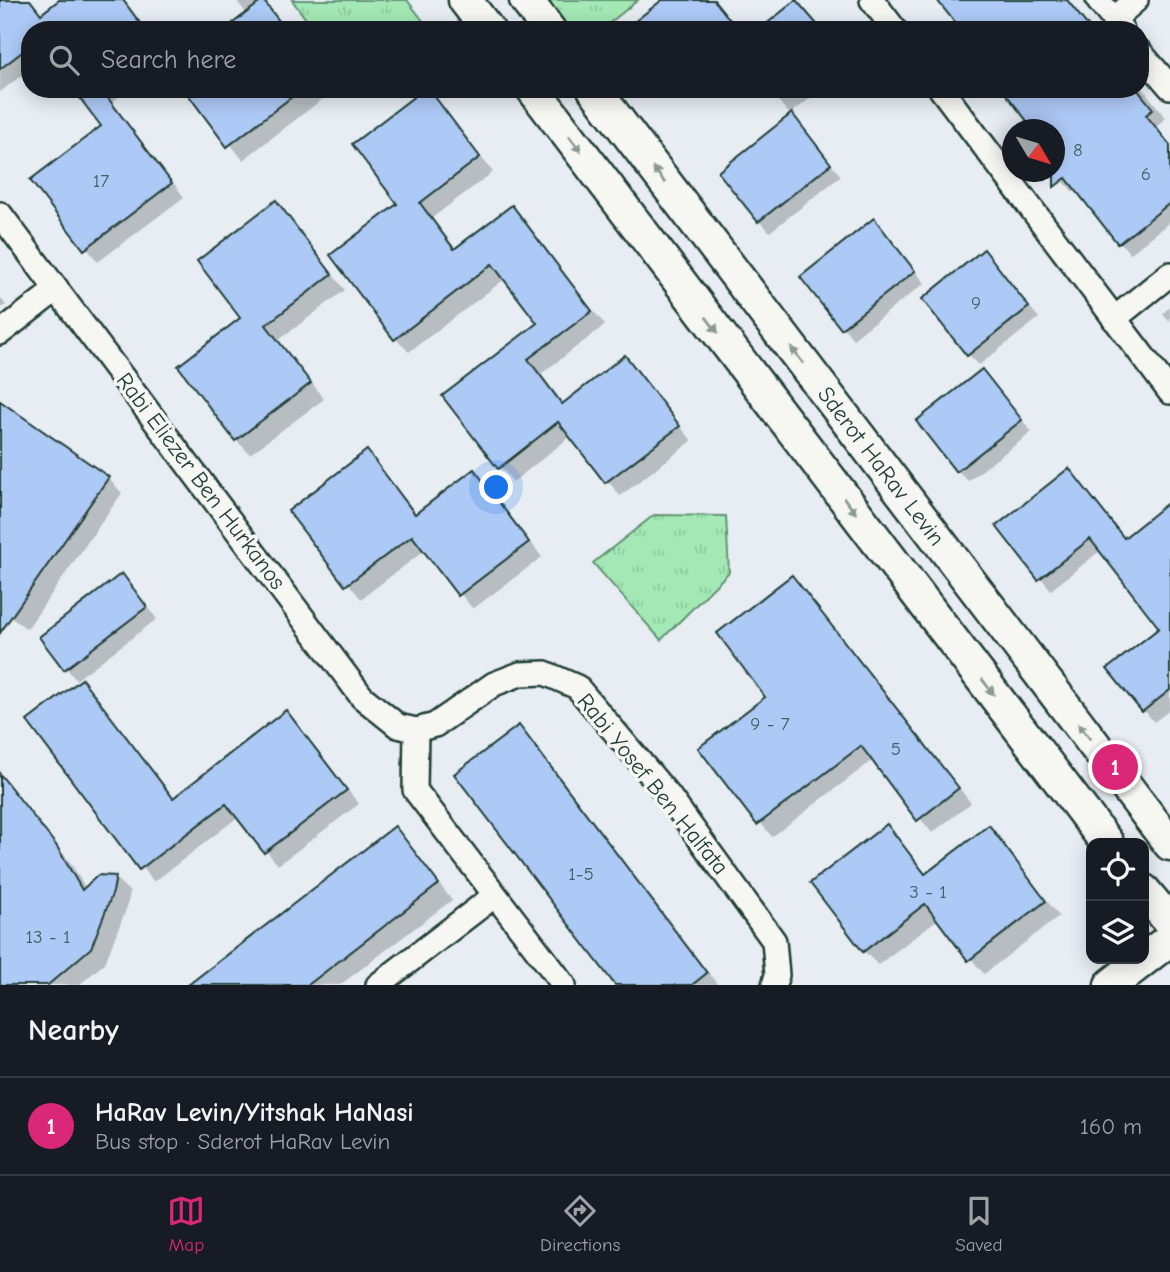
<!DOCTYPE html>
<html lang="en">
<head>
<meta charset="utf-8">
<style>
	:root { --surface:#171b24; --page:#20242c; --text:#f1f3f6; --muted:#9ea1a6; --line:#363941; --accent:#db2777 }
	body { margin:0; font-family:"Comic Neue",sans-serif; background:var(--page); color:var(--text) }
	.controls { position:absolute; right:21px; bottom:21px; display:grid; overflow:hidden; border-radius:14px; box-shadow:0 4px 18px #0003 }
	.controls button { width:63px; height:63px; display:grid; place-items:center; padding:0; border:0; border-bottom:2px solid var(--line); background:var(--surface); color:var(--text); font:35px sans-serif }
	.compass { position:absolute; left:1002px; top:119px; width:63px; height:63px; border-radius:50%; background:var(--surface); box-shadow:0 4px 18px #0003; rotate:128deg }
	.you { position:absolute; left:497px; top:488px; width:24px; height:24px; margin:-18px; border:5px solid #fff; border-radius:50%; background:#1a73e8; box-shadow:0 0 0 10px #1a73e833 }
	.badge { display:grid; place-items:center; width:46px; height:46px; border-radius:50%; background:var(--accent); color:#fff; font-size:23px; font-weight:700 }
	.pin { position:absolute; translate:-50% -50%; border:4px solid #fff; box-shadow:0 2px 7px #0006 }
	.list { margin:0; padding:0; list-style:none }
	h2 { display:flex; justify-content:space-between; align-items:center; height:91px; margin:0; padding:0 28px; font-size:30px }
	h2 small { font-size:23px; font-weight:400; color:var(--muted) }
	.list li { display:grid; grid-template-columns:46px 1fr auto; gap:21px; align-items:center; box-sizing:border-box; height:98px; padding:0 28px; border-top:2px solid var(--line) }
	.list b { display:block; font-size:26px; white-space:nowrap }
	.list p { margin:0; font-size:23px; white-space:nowrap; color:var(--muted) }
	.list em { font-size:23px; font-style:normal; color:var(--muted) }
	.icon { flex:none; width:38px; height:38px; fill:none; stroke:currentColor; stroke-width:2; stroke-linecap:round; stroke-linejoin:round }
	.map { position:relative; flex:none; width:1170px; height:985px; overflow:hidden }
	.search { position:absolute; background:var(--surface); box-shadow:0 4px 18px #0003; left:21px; right:21px; top:21px; height:77px; display:flex; align-items:center; gap:18px; box-sizing:border-box; padding:0 24px; border-radius:28px; color:var(--muted); font-size:26px }
	.sheet { height:189px; background:var(--surface) }
	nav { display:flex; justify-content:space-around; align-items:center; box-sizing:border-box; height:98px; border-top:2px solid var(--line); background:var(--surface); font-size:19px; color:var(--muted) }
	nav a { display:grid; justify-items:center; gap:4px }
	nav .on { color:var(--accent) }
	.map>svg:first-child { display:block }
	.park { fill:url(#park-tufts); stroke:#629374; stroke-width:2 }
	.shadow { fill:#0003 }
	.building { fill:#adc9f6; stroke:#1f3d34; stroke-width:2 }
	.lines { fill:none; stroke-linecap:round; stroke-linejoin:round }
	.street-casing { stroke:#1f3d34; stroke-width:28 }
	.secondary-casing { stroke:#1f3d34; stroke-width:37 }
	.street { stroke:#f6f6f2; stroke-width:23 }
	.secondary { stroke:#f6f6f2; stroke-width:32 }
	.oneway { fill:#8a9a93 }
	.labels { text-anchor:middle; dominant-baseline:central; stroke-width:7; stroke-linejoin:round; paint-order:stroke }
	.number-label { font-size:19px; fill:#426064 }
	.street-label { font-size:23px; fill:#1f3d34; stroke:#f6f6f2 }
</style>
</head>
<body>
<div class="map">
<svg width="1170" height="985" viewBox="0 0 1170 985">
	<defs>
		<pattern id="park-tufts" width="24" height="20" patternUnits="userSpaceOnUse" patternTransform="scale(1.75)"><rect width="24" height="20" fill="#a4e9b5"/><path d="M3 7l-1-3M5 7V3M7 7l1-3M15 17l-1-3M17 17v-4M19 17l1-3" fill="none" stroke="#8dc99c"/></pattern>
	</defs>
	<rect width="100%" height="100%" fill="#e7edf3"/>
	<filter id="ink" filterUnits="userSpaceOnUse"><feTurbulence type="fractalNoise" baseFrequency=".0143" numOctaves="2"/><feDisplacementMap in="SourceGraphic" scale="14" xChannelSelector="R" yChannelSelector="G"/><feConvolveMatrix kernelMatrix="1 2 1 2 8 2 1 2 1" color-interpolation-filters="sRGB"/></filter>
	<g filter="url(#ink)">
		<g class="park">
			<path d="M292,0H407L430,30H314Z"/>
			<path d="M547,0H638L601,30H569Z"/>
			<path d="M654,515L726,516L729,572L661,640L593,563Z"/>
		</g>
		<g class="shadow">
			<path d="M0,0H31L42,15L62,0H124L147,30H30V69L0,92Z"/>
			<path d="M236,0H265L287,30H227L247,14Z"/>
			<path d="M941,0H1069L1092,30H964Z"/>
			<path d="M1140,85L1166,118L1156,127L1170,144V222L1130,254L1077,189L1073,192L1054,171V130L1004,89H1140Z"/>
			<path d="M76,89H129L112,102L184,197L98,262L33,180L104,126Z"/>
			<path d="M186,89H332L333,91L243,160Z"/>
			<path d="M427,89L493,172L432,218L456,249L511,207L605,325L541,374L564,404L625,357L692,441L620,496L571,436L513,482L444,397L540,324L505,279L409,352L395,338L399,204Z"/>
			<path d="M768,89H823L790,114L841,176L770,232L759,221L791,116Z"/>
			<path d="M276,203L345,290L279,340L324,399L250,454L236,440L243,319Z"/>
			<path d="M874,221L925,283L853,339L803,277Z"/>
			<path d="M984,252L1039,318L979,365L968,354Z"/>
			<path d="M0,297L6,305L0,309Z"/>
			<path d="M1170,307V322L1163,313Z"/>
			<path d="M982,372L1032,432L968,481L957,470Z"/>
			<path d="M0,403L108,478L122,493L27,629L0,610Z"/>
			<path d="M367,453L418,515L474,471L542,557L473,609L425,550L361,599L291,511Z"/>
			<path d="M1069,470L1126,539L1170,504V710L1154,722L1110,669L1162,628L1101,550L1051,590L998,526Z"/>
			<path d="M122,576L157,619L76,680L41,637Z"/>
			<path d="M792,578L971,803L932,833L873,760L772,837L701,748L768,697Z"/>
			<path d="M82,681L174,799L286,713L359,804L278,865L238,817L154,882L29,722Z"/>
			<path d="M519,727L533,742L718,985H617Z"/>
			<path d="M0,773L70,862L86,889L115,878L130,892L127,907L105,963L79,985H0Z"/>
			<path d="M887,827L927,875L989,828L1059,916L984,974L938,919L878,965L864,951Z"/>
			<path d="M395,829L452,900L340,985H191Z"/>
		</g>
		<g class="building">
			<path d="M0,0H30L41,14L59,0H123L145,30H30V46L0,69Z"/>
			<path d="M263,0L286,30H224Z"/>
			<path d="M662,0H714L738,30H624Z"/>
			<path d="M796,0L822,30H759Z"/>
			<path d="M937,0H1067L1091,30H961Z"/>
			<path d="M73,89H101L172,183L84,250L30,180L101,126Z"/>
			<path d="M184,89H302L227,147Z"/>
			<path d="M424,89H429L480,157L420,203L454,249L512,205L592,311L528,359L562,404L625,355L680,426L605,483L558,422L498,469L442,396L537,323L492,264L394,340L330,255L397,204L352,144Z"/>
			<path d="M1002,89H1137L1153,109L1146,115L1170,145V203L1118,244L1066,178L1054,187V130H1034Z"/>
			<path d="M792,113L831,164L758,222L718,172Z"/>
			<path d="M276,200L332,274L266,325L311,383L235,441L178,366L240,318L197,261Z"/>
			<path d="M874,218L915,271L841,329L800,277Z"/>
			<path d="M984,249L1029,307L967,356L922,299Z"/>
			<path d="M982,369L1022,420L956,472L916,421Z"/>
			<path d="M0,401L109,477L0,633Z"/>
			<path d="M367,450L415,514L474,469L529,542L458,596L412,536L345,586L288,511Z"/>
			<path d="M1069,468L1124,538L1170,501V690L1142,712L1107,669L1159,628L1090,539L1038,580L996,526Z"/>
			<path d="M122,573L147,607L64,670L39,637Z"/>
			<path d="M792,575L959,788L917,821L861,746L757,825L698,748L765,697L717,633Z"/>
			<path d="M82,679L173,798L286,710L347,790L264,853L226,804L139,870L27,721Z"/>
			<path d="M519,725L707,973L692,985H615L454,774Z"/>
			<path d="M0,774L56,845L82,890L98,875L116,876L113,892L91,948L48,985H0Z"/>
			<path d="M887,824L925,874L989,825L1046,901L968,961L925,904L863,952L810,883Z"/>
			<path d="M395,826L439,884L308,985H188Z"/>
		</g>
		<g class="lines">
			<g class="street-casing">
				<g id="street">
					<path d="M872,0L895,30"/>
					<path d="M1098,0L1122,30"/>
					<path d="M1113,20L1136,0"/>
					<path d="M1140,52L1170,87"/>
					<path d="M941,89L1170,392"/>
					<path d="M0,214L362,697L398,726L416,730L435,725L494,684L520,674L545,673L577,687L668,795L774,941L777,975L774,985"/>
					<path d="M1114,319L1170,274"/>
					<path d="M0,333L57,289"/>
					<path d="M416,730L415,790L564,985"/>
					<path d="M378,985L494,896"/>
				</g>
			</g>
			<g class="secondary-casing">
				<g id="secondary">
					<path d="M465,0L488,30"/>
					<path d="M526,0L549,30"/>
					<path d="M533,89L1107,843"/>
					<path id="s1" d="M594,89L1170,844"/>
					<path d="M1144,891L1170,922"/>
					<path d="M1111,985L1170,939"/>
				</g>
			</g>
			<use href="#street" class="street"/>
			<use href="#secondary" class="secondary"/>
		</g>
		<defs><path id="oneway-solid" d="M-6-.8H1V-3.2L6.5 0L1 3.2V.8H-6Z" transform="scale(1.75)"/></defs>
		<g class="oneway">
			<use href="#oneway-solid" transform="translate(575 144) rotate(53)"/>
			<use href="#oneway-solid" transform="translate(659 175) rotate(-127)"/>
			<use href="#oneway-solid" transform="translate(712 325) rotate(53)"/>
			<use href="#oneway-solid" transform="translate(797 355) rotate(-127)"/>
			<use href="#oneway-solid" transform="translate(850 506) rotate(53)"/>
			<use href="#oneway-solid" transform="translate(988 687) rotate(53)"/>
			<use href="#oneway-solid" transform="translate(1084 731) rotate(-127)"/>
		</g>
	</g>
	<g class="labels">
		<g class="number-label">
			<text x="1078" y="150">8</text>
			<text x="1146" y="174">6</text>
			<text x="101" y="181">17</text>
			<text x="976" y="303">9</text>
			<text x="770" y="724">9 - 7</text>
			<text x="896" y="749">5</text>
			<text x="581" y="874">1-5</text>
			<text x="928" y="892">3 - 1</text>
			<text x="48" y="937">13 - 1</text>
		</g>
		<g class="street-label">
			<text stroke="none"><textPath href="#s1" startOffset="474">Sderot HaRav Levin</textPath></text>
			<text transform="translate(201 481) rotate(53)">Rabi Eliezer Ben Hurkanos</text>
			<text transform="translate(653 784) rotate(51)">Rabi Yosef Ben Halfata</text>
		</g>
	</g>
</svg>
<div class="controls">
<button><svg class="icon" aria-label="locate" viewBox="0 0 24 24"><circle cx="12" cy="12" r="6"/><path d="M12 2v4M12 18v4M2 12h4M18 12h4"/></svg></button>
<button><svg class="icon" aria-label="layers" viewBox="0 0 24 24"><path d="M12 4l9 5-9 5-9-5zM3 14l9 5 9-5"/></svg></button>
</div>
<svg class="compass" viewBox="-18 -18 36 36"><path d="M0-13l5 13h-10z" fill="#e53935"/><path d="M0 13l5-13h-10z" fill="#9ea1a6"/></svg>
<div class="you"></div>
<div class="pin badge" style="left:1115px;top:767px">1</div>
<div class="search"><svg class="icon" aria-label="search" viewBox="0 0 24 24"><circle cx="10" cy="10" r="6"/><path d="M15 15l6 6"/></svg>Search here</div>
</div>
<section class="sheet">
<h2>Nearby<small></small></h2>
<ul class="list">
<li><span class="badge">1</span><div><b>HaRav Levin/Yitshak HaNasi</b><p>Bus stop · Sderot HaRav Levin</p></div><em>160 m</em></li>
</ul>
</section>
<nav>
<a class="on"><svg class="icon" aria-label="map" viewBox="0 0 24 24"><path d="M3 6l6-2 6 2 6-2v14l-6 2-6-2-6 2zM9 4v14M15 6v14"/></svg>Map</a>
<a><svg class="icon" aria-label="directions" viewBox="0 0 24 24"><path d="M12 3l9 9-9 9-9-9zM9 14v-3h6M13 9l2 2-2 2"/></svg>Directions</a>
<a><svg class="icon" aria-label="saved" viewBox="0 0 24 24"><path d="M7 4h10v16l-5-4-5 4z"/></svg>Saved</a>
</nav>
</body>
</html>
